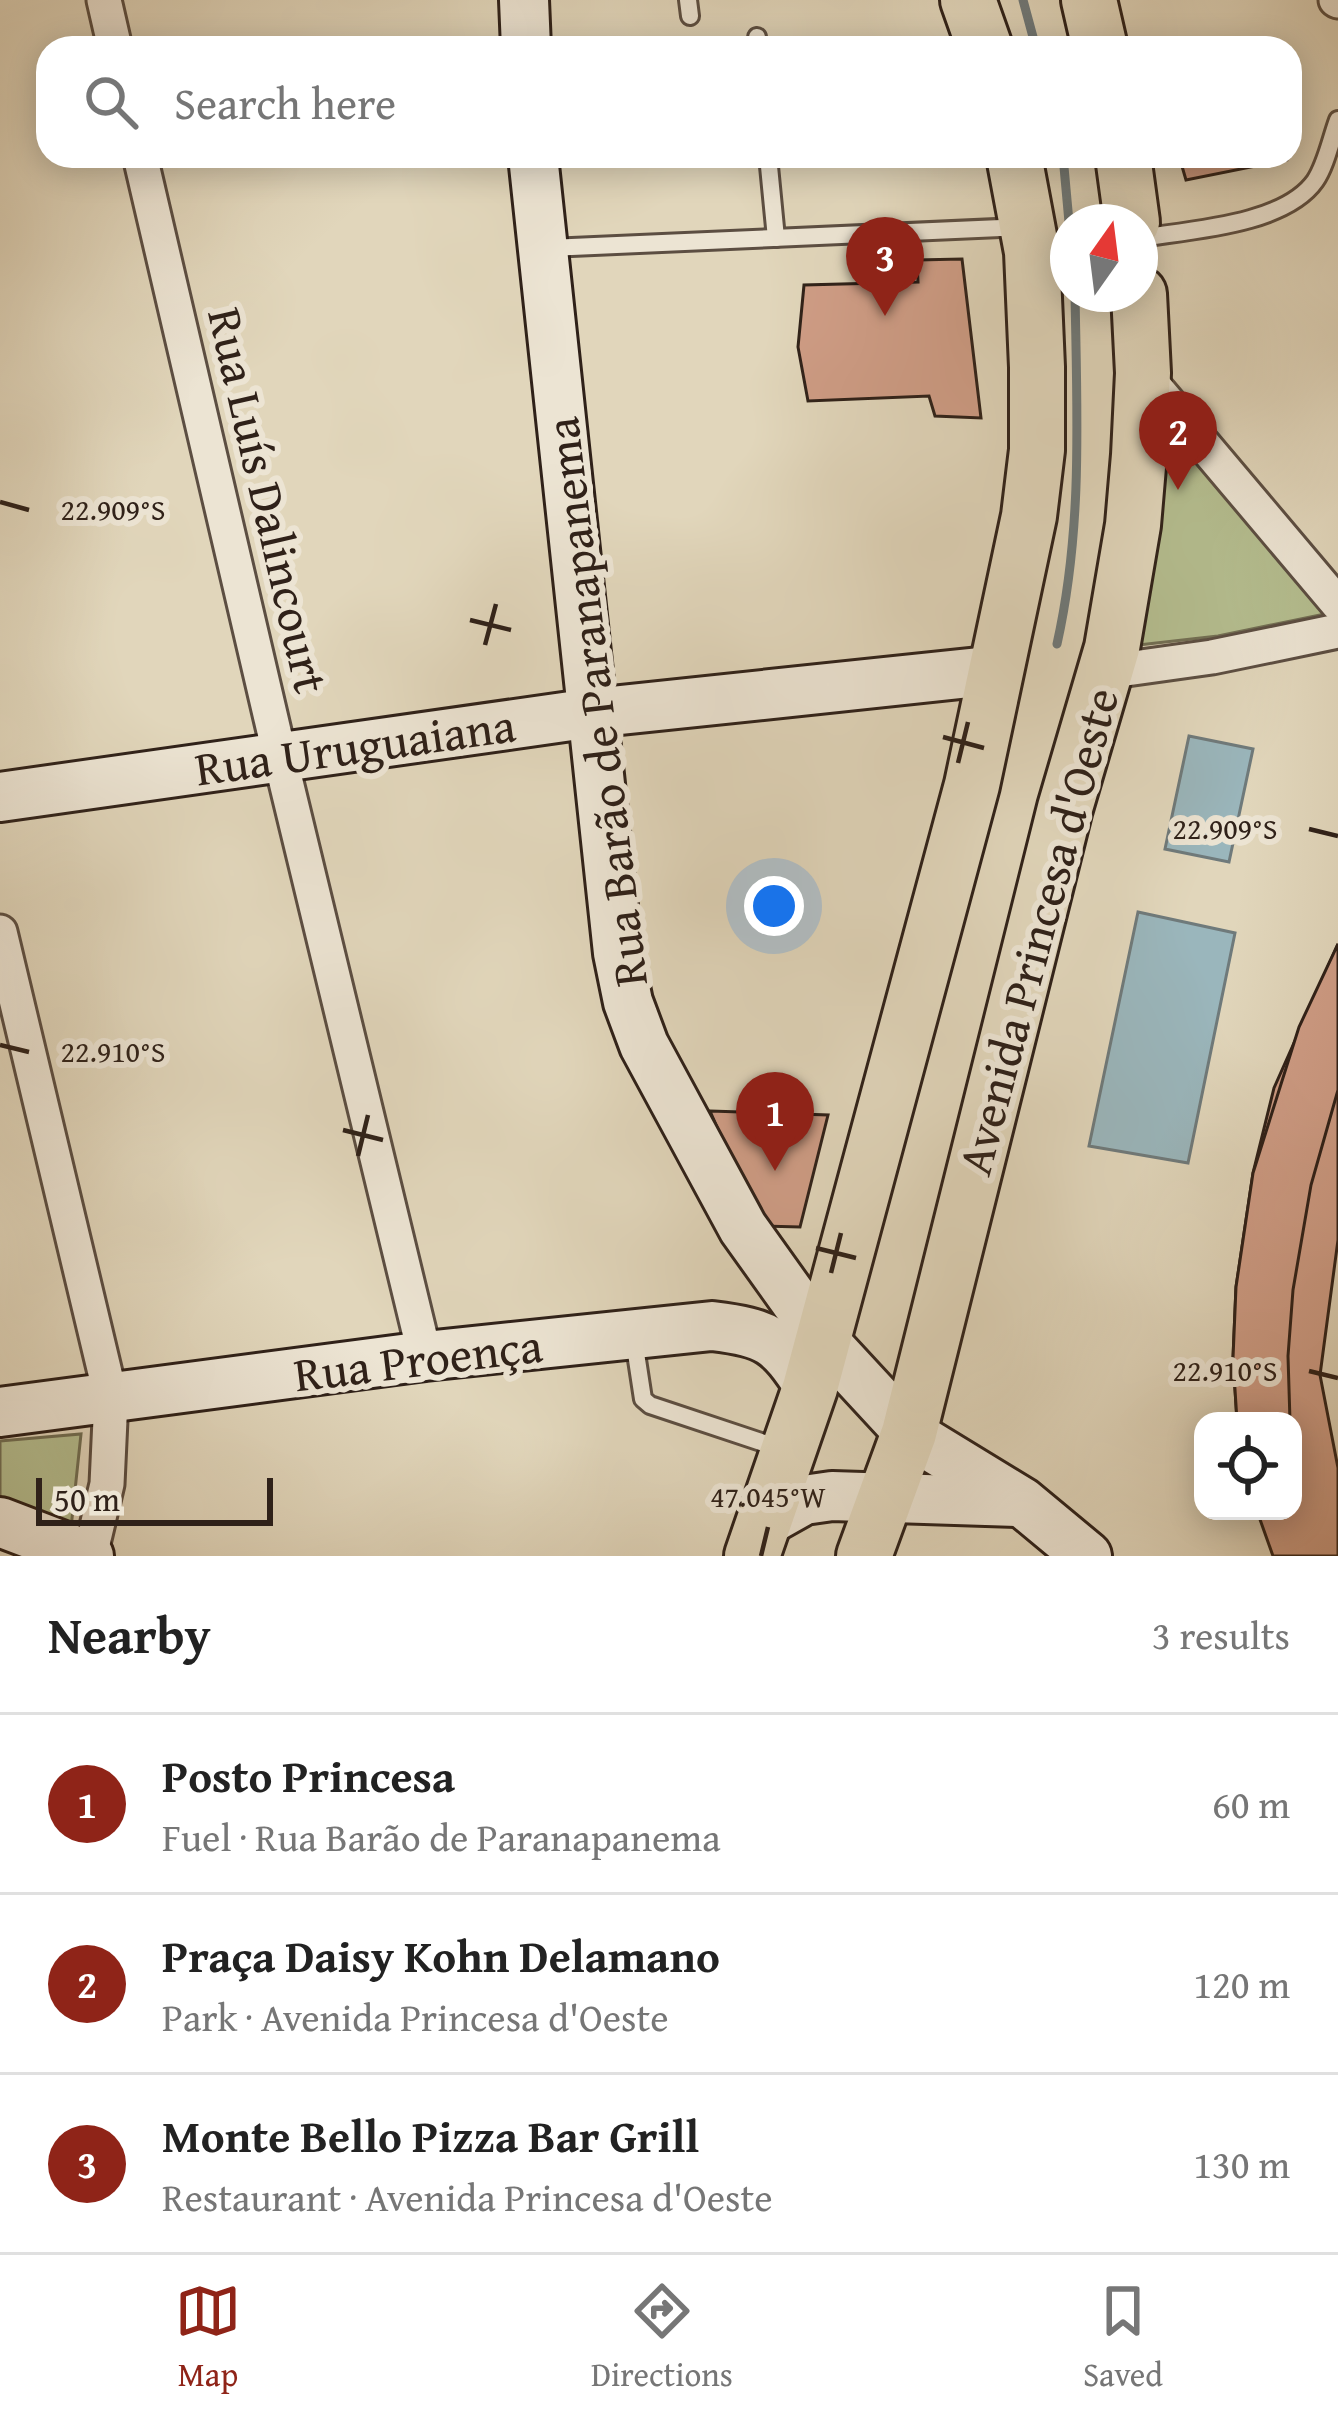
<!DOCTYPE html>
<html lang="en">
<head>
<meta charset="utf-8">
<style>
	:root { --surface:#fff; --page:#f2f2f2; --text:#222; --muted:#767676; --line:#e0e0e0; --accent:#8f2418 }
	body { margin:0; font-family:"Gentium Book Plus",serif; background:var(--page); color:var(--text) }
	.controls { position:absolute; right:36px; bottom:36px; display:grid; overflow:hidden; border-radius:24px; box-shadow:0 6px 30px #0003 }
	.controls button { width:108px; height:108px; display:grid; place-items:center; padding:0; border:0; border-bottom:3px solid var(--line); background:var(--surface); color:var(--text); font:60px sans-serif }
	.compass { position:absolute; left:1050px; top:204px; width:108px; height:108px; border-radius:50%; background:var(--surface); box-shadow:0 6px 30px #0003; rotate:14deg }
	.scale { position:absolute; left:36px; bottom:30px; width:237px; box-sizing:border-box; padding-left:12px; border:6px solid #2f2119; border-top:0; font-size:33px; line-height:42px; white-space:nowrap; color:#2f2119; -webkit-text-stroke:9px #ece4d3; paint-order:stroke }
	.you { position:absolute; left:774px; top:906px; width:42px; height:42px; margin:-30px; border:9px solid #fff; border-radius:50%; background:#1a73e8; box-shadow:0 0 0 18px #1a73e833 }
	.badge { display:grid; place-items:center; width:78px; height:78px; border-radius:50%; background:var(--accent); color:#fff; font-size:39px; font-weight:700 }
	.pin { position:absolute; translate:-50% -99px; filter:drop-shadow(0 3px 6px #0008) }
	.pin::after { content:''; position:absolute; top:63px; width:42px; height:36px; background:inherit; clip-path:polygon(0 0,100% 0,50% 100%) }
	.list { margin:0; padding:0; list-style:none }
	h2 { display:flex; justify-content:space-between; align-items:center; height:156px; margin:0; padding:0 48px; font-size:51px }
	h2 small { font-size:39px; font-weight:400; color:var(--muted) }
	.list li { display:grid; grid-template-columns:78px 1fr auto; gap:36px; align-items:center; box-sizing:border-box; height:180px; padding:0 48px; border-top:3px solid var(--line) }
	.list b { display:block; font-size:45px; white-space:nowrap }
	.list p { margin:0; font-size:39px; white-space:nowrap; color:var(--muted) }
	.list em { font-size:39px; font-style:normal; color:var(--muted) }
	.icon { flex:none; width:66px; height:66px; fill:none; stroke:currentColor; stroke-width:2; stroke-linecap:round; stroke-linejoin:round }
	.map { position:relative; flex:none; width:1338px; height:1556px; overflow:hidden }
	.search { position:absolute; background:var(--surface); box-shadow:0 6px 30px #0003; left:36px; right:36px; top:36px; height:132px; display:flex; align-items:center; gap:30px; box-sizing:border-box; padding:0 42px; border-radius:36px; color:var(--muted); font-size:45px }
	.sheet { height:696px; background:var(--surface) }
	nav { display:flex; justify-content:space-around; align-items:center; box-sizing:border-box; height:168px; border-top:3px solid var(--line); background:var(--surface); font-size:33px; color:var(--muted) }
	nav a { display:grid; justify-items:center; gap:6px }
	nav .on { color:var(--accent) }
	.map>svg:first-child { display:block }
	.green { fill:#b4bd8f; stroke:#726f54; stroke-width:3 }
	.water { fill:#9ab6bc; stroke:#6f7a7b; stroke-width:3 }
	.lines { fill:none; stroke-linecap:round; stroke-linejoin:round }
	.stream { stroke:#6f7a7b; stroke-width:9 }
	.building { fill:#cf9d86; stroke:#2f2119; stroke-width:3 }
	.lane-casing { stroke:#5c4e42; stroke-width:22 }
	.street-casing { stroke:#5c4e42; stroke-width:39 }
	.secondary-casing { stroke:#2f2119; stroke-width:54 }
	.primary-casing { stroke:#2f2119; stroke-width:60 }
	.lane { stroke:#ece4d3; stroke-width:16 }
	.street { stroke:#ece4d3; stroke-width:33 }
	.secondary { stroke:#ece4d3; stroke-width:48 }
	.primary { stroke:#e1d6bb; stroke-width:54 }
	.ticks { fill:none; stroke:#2f2119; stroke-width:4.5 }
	.labels { text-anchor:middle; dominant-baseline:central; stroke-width:12; stroke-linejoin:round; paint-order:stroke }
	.street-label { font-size:48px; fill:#2f2119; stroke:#ece4d3 }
	.ticks-label { font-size:30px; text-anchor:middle; fill:#2f2119; stroke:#ece4d3; stroke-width:12; stroke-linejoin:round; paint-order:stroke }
</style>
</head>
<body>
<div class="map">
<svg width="1338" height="1556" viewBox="0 0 1338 1556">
	<rect width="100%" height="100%" fill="#e1d6bb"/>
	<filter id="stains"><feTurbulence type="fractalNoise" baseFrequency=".00167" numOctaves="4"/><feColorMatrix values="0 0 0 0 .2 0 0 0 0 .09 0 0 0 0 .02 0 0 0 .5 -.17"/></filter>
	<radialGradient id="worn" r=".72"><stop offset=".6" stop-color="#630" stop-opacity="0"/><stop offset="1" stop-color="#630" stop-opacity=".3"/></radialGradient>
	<g class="green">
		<path d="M1142,399L1325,614L1218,636L1112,648Z"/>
		<path d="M81,1434L71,1528L0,1502V1441Z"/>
	</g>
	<g class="water">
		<path d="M1189,736L1253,749L1229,862L1165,849Z"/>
		<path d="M1138,912L1235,933L1188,1163L1089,1146Z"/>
	</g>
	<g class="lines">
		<g class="stream">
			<path d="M1023,0L1036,48"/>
			<path d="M1063,156L1069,222"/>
			<path d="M1057,644C1083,528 1077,413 1075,294"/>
		</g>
	</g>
	<g class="building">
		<path d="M1179,156H1283L1286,160L1186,180Z"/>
		<path d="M962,259L981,418L935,416L929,396L808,401L798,347L804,285L918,282L917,260Z"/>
		<path d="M1338,944V1240L1320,1375L1338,1468V1556H1273L1257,1511H1293V1421H1237L1233,1358L1236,1287L1253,1173L1274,1088Z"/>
		<path d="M1338,944V1090L1311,1185L1293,1290L1288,1356L1290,1421H1237L1233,1358L1236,1287L1253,1173L1299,1027Z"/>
		<path d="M710,1111L828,1115L800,1227L760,1226Z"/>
	</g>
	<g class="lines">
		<g class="lane-casing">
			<g id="lane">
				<path d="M688,0L690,16"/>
				<path d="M757,37L758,48"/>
				<path d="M768,156L776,238"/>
				<path d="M1140,238C1190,230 1284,225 1315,181C1326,165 1331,139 1338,120"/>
				<path d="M549,248L1021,227"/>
				<path d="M634,1340L643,1399L650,1405L782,1449"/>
			</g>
		</g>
		<g class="street-casing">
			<g id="street">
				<path d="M104,0L115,48"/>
				<path d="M1336,0L1338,1"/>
				<path d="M140,156L280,757L425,1356"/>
				<path d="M1143,373L1338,604"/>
				<path d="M1105,672L1212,657L1338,631"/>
				<path d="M0,932L111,1398L107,1484L90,1556"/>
			</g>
		</g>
		<g class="secondary-casing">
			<g id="secondary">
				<path d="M524,0L526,48"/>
				<path d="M533,156L618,953L628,1002L644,1045L743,1228L823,1340L909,1433L1022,1502L1087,1556"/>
				<path d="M0,797L592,713L998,670"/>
				<path d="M0,1412L425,1356L712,1326C769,1333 779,1340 810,1388"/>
				<path d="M0,1522L89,1556"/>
				<path d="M763,1523L804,1500L832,1496L1017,1502"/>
			</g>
		</g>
		<g class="primary-casing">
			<g id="primary">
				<path d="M968,0L985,48"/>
				<path d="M1089,0L1100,48"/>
				<path d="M1123,156L1132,222"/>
				<path d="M752,1556L810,1388L972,785L1029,516L1037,450V367L1032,252L1014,156"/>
				<path d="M864,1556L909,1433L1065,808L1112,648L1133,525L1139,455L1143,373L1139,294"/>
			</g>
		</g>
		<use href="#lane" class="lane"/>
		<use href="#street" class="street"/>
		<use href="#secondary" class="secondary"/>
		<use href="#primary" class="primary"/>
	</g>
	<path class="ticks" d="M0,502L29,510M470,620L511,630M485,645L496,604M943,737L984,748M958,763L968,722M1309,829L1338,836M0,1045L29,1052M343,1130L383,1140M358,1156L368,1115M816,1248L856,1258M831,1273L841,1233M1309,1371L1338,1378M761,1556L768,1527"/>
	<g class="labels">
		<g class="street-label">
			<text transform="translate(269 500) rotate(77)">Rua Luís Dalincourt</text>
			<text transform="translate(595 702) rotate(-97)">Rua Barão de Paranapanema</text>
			<text transform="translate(355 746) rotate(-8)">Rua Uruguaiana</text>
			<text transform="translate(1037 931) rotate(-75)">Avenida Princesa d'Oeste</text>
			<text transform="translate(418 1359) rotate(-7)">Rua Proença</text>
		</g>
	</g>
	<g class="ticks-label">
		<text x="113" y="520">22.909°S</text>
		<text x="1225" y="839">22.909°S</text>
		<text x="113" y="1062">22.910°S</text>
		<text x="1225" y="1381">22.910°S</text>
		<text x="768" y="1507">47.045°W</text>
	</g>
	<rect width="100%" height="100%" filter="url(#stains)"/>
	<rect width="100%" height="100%" fill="url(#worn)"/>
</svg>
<div class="controls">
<button><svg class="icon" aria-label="locate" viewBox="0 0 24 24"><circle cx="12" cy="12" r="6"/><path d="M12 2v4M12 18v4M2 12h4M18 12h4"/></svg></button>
</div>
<svg class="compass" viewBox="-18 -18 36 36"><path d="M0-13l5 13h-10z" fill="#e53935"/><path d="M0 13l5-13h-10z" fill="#767676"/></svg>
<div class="scale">50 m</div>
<div class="you"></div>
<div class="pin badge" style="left:775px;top:1171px">1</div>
<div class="pin badge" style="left:1178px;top:490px">2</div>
<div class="pin badge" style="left:885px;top:316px">3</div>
<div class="search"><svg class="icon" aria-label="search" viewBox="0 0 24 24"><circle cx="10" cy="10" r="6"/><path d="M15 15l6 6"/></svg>Search here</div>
</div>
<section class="sheet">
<h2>Nearby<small>3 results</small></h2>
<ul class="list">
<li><span class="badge">1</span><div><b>Posto Princesa</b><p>Fuel · Rua Barão de Paranapanema</p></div><em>60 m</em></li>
<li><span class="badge">2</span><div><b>Praça Daisy Kohn Delamano</b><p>Park · Avenida Princesa d'Oeste</p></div><em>120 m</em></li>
<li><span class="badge">3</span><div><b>Monte Bello Pizza Bar Grill</b><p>Restaurant · Avenida Princesa d'Oeste</p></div><em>130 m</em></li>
</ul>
</section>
<nav>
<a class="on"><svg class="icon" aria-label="map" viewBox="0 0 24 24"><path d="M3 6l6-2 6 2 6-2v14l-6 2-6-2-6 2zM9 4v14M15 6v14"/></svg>Map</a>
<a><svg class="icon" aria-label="directions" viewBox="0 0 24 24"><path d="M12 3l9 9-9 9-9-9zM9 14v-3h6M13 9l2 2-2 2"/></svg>Directions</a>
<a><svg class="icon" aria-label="saved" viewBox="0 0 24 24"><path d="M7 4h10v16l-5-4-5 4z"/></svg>Saved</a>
</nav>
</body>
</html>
